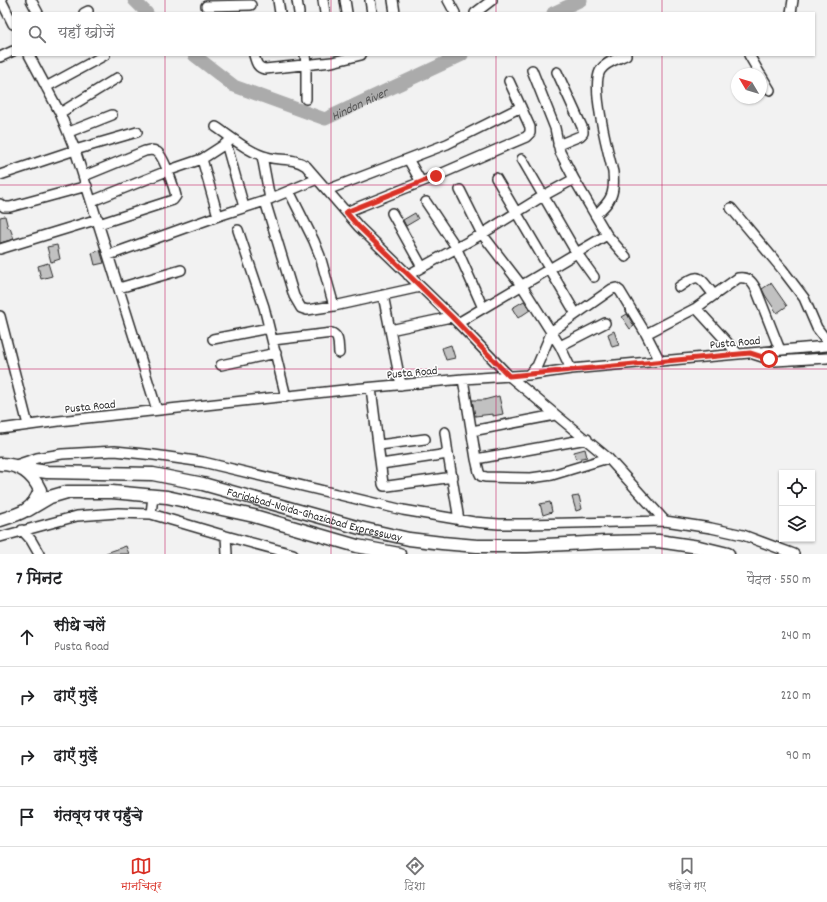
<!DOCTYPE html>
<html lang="hi">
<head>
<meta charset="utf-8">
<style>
  :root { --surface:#fff; --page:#f6f6f6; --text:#202124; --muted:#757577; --line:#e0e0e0; --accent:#d93025 }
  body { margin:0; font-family:Dekko,"Playpen Sans Deva",sans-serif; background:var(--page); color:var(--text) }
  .controls { position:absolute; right:12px; bottom:12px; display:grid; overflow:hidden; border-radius:0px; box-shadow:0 1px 3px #0004 }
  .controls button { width:36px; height:36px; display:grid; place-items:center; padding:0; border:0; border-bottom:1px solid var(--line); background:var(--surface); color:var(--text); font:20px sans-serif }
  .compass { position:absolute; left:731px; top:68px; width:36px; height:36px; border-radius:50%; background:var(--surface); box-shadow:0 1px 3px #0004; rotate:308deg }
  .stop { position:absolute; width:12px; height:12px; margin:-9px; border:3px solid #d93025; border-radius:50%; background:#fff }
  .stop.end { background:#d93025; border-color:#fff; box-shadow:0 1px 4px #0008 }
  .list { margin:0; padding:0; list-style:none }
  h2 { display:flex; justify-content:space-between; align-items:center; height:52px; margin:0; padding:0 16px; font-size:17px }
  h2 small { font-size:13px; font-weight:400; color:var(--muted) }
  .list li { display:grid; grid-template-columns:26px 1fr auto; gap:12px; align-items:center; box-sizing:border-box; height:60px; padding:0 16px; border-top:1px solid var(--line) }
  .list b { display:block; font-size:15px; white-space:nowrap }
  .list p { margin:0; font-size:13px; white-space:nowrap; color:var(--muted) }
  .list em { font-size:13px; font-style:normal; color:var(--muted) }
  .icon { flex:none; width:22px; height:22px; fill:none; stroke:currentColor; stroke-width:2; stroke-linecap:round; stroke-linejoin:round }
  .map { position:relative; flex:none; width:827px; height:554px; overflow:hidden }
  .search { position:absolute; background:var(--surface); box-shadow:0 1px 3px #0004; left:12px; right:12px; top:12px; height:44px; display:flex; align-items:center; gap:10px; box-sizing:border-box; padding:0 14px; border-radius:0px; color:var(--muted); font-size:15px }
  .sheet { height:292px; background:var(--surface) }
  nav { display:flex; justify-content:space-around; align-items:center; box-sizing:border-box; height:56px; border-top:1px solid var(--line); background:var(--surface); font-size:11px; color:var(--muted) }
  nav a { display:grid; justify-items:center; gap:2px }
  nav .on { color:var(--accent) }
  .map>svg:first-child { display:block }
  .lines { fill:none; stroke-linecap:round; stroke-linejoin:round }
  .river { stroke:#ababab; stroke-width:13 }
  .building { fill:#c1c1c1; stroke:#2b2b2b }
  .minor-casing { stroke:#2b2b2b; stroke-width:12 }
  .major-casing { stroke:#2b2b2b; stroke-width:15 }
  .minor { stroke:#fff; stroke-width:9 }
  .major { stroke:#fff; stroke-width:12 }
  .route { stroke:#d93025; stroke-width:5 }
  .grid { fill:none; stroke:#c2185b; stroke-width:1; stroke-opacity:0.55 }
  .labels { text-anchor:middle; stroke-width:3; stroke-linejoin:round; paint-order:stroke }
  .street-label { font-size:12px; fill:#2b2b2b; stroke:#fff }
  .water-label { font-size:13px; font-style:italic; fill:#585858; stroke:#fff }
</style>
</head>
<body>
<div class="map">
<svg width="827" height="554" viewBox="0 0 827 554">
  <rect width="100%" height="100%" fill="#f2f2f2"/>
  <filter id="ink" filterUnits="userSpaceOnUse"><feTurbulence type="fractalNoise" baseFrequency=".025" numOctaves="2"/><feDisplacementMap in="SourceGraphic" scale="8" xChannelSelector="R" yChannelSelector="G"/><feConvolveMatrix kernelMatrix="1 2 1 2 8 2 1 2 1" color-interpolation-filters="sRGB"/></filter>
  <g filter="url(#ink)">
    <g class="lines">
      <!-- river -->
      <g class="river">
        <path d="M134,0L147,13"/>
        <path d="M553,13L581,0"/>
        <path id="s1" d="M194,55L234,86L325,119L462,55"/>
      </g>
    </g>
    <!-- building -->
    <path class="building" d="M415,213L418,219L406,226L403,220Z
      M5,216L8,228H10L14,239L0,243V217Z
      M57,245L60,259L51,262L47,247Z
      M100,250L104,263L95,265L92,253Z
      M48,263L52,276L41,279L38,266Z
      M771,283L787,306L777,313L765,295L762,289Z
      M524,301L530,310L518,318L512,308Z
      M627,314L634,326L630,329L622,317Z
      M614,331L619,345L612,347L608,334Z
      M451,345L455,358L446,360L442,348Z
      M499,396L503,414L493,416V414L475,416L472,400H484Z
      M585,449L587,457L576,459L574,452Z
      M579,496L582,509L576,511L572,497Z
      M550,502L552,512L543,515L540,504Z
      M126,546L129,554H106V553Z"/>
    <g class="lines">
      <defs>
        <path id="minor" d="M1,0L13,24
          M31,0L38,13
          M278,0L280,13
          M297,0L299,13
          M323,0L325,13
          M345,0L347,13
          M370,0L372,13
          M393,0L395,13
          M448,0L455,13
          M206,6L251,5
          M84,13L88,11
          M475,13L492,0
          M791,13L793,0
          M29,55L60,113L75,150L157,410
          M254,55C256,62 257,68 265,69L332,62L361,55
          M305,55L306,64V99
          M749,55L760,74
          M0,57L13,51
          M532,70L555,128L560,152L574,179L607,235L626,257
          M557,72L583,129V133L580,136L558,145
          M761,75L770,90
          M46,87L105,55
          M60,113L117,78
          M216,127C231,137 250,153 267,157C282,161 292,157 306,166L359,227L458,323L509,376L608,458L665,521
          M69,132L112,115
          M226,143L244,207
          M262,156L270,199
          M202,159L218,216
          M408,159L421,182
          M522,159L576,252L594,277
          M0,175L75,150L137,132
          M84,176L145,151C149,150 153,149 157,152C164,156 174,188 176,196L173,200L99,224
          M496,178L576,314
          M327,190L447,144L521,107
          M460,190L482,234L522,286L560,346L571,369
          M289,191L314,241L320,256L334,306
          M92,201L167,171L202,159L233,139
          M265,201L294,296L301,308L307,310L334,306L420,287
          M426,202L456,247L483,308
          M0,204L4,207H10L87,186
          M731,208L782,269L804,298L817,328L827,341
          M346,212L436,176L526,137L530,133V127L509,81
          M392,213L422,267
          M595,215C612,201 615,193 613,172C608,152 591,88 600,71C605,62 618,59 626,55
          M238,230L264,307L286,397
          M0,249L98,219
          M109,255L218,216L265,201L317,179
          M408,275L482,234L543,196L574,179
          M679,287C701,272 698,276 714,295
          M119,288L181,270
          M383,295L401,385
          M696,308L738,354
          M0,316L28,425
          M458,323L607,235
          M390,330L451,317
          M646,334L696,308L738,278C748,277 751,280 756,289L780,350
          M213,339L269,328
          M273,340L332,333C340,337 338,346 339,353
          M560,346L605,323
          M753,354L775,361L827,358
          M221,365L276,353
          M528,375L537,366L552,331L612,289L616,288L620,291L646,334L660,361
          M463,379L476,459L479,472L481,476L486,477L531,478L552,475L608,458
          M371,388L383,484L384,486H388L453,477
          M0,429L59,421L353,389L463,379L528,375L571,369L827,346
          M472,431L555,415
          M379,445L425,439
          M448,454L459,520
          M476,459L587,439
          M381,464L448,454L445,432
          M16,465L37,458L62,454L115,451L154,455L203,462L403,510L474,522L499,524H527L665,521L711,528L743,535L794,554
          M151,514L153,496
          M22,530L31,540L39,554
          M226,536L227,554
          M0,537L77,516L118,513L151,514L226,536L293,554"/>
        <g id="major">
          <path d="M0,464C19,464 32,473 40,490C33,511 20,514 0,520"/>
          <path id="s2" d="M21,468L47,472L153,474L203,484L360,528L409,539L442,543L477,546H527L606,542L658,541L699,547L728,554"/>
          <path d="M28,510L50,497L67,492H112L167,497L254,516L357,546L399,554"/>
        </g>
      </defs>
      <!-- minor casing -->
      <use href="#minor" class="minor-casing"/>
      <!-- major casing -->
      <use href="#major" class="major-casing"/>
      <!-- minor -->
      <use href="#minor" class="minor"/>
      <!-- major -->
      <use href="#major" class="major"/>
    </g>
  </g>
  <g class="lines" filter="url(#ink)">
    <!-- route -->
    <path class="route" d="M436,176L346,212L358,226L452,317L509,376L750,353L769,359"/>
  </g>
  <!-- grid -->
  <path class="grid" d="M165,0V13M331,0V13M496,0V13M662,0V13M165,55V554M331,55V554M496,55V554M662,55V554M0,185H827M0,369H827"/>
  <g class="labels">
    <!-- street labels -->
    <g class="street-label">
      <text transform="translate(735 342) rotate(-5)" y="4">Pusta Road</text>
      <text transform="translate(412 372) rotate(-5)" y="4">Pusta Road</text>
      <text transform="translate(90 406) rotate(-6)" y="4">Pusta Road</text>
      <text dy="4" stroke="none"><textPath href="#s2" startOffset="299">Faridabad-Noida-Ghaziabad Expressway</textPath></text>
    </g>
    <!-- water labels -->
    <g class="water-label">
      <text dy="5" stroke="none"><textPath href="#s1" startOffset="185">Hindon River</textPath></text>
    </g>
  </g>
</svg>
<div class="controls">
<button><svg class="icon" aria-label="locate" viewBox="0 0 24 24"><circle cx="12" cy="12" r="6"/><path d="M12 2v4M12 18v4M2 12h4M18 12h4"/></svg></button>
<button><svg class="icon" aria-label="layers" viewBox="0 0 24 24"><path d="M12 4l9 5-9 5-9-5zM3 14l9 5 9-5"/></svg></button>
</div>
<svg class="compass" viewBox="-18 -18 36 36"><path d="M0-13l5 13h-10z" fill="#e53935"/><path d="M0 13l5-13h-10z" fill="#757577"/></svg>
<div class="stop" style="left:769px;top:359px"></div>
<div class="stop end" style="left:436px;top:176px"></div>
<div class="search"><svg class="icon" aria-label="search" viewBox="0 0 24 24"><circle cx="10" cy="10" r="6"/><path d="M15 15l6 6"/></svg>यहाँ खोजें</div>
</div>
<section class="sheet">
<h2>7 मिनट<small>पैदल · 550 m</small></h2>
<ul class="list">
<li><svg class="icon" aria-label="ahead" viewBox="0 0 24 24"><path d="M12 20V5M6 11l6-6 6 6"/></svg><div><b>सीधे चलें</b><p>Pusta Road</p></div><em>240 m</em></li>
<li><svg class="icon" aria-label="right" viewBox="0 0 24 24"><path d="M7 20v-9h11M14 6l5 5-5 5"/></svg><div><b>दाएँ मुड़ें</b></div><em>220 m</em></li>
<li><svg class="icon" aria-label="right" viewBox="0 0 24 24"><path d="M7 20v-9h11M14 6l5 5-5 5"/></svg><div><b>दाएँ मुड़ें</b></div><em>90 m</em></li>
<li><svg class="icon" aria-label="arrive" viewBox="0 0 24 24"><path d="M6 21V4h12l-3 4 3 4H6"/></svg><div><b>गंतव्य पर पहुँचे</b></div></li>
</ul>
</section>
<nav>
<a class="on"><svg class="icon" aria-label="map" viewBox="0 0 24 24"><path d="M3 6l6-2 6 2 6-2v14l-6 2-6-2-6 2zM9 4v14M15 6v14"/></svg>मानचित्र</a>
<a><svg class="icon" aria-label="directions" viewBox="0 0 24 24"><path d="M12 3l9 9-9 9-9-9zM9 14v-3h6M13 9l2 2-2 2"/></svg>दिशा</a>
<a><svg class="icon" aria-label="saved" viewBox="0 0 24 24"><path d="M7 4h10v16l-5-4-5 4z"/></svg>सहेजे गए</a>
</nav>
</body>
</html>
